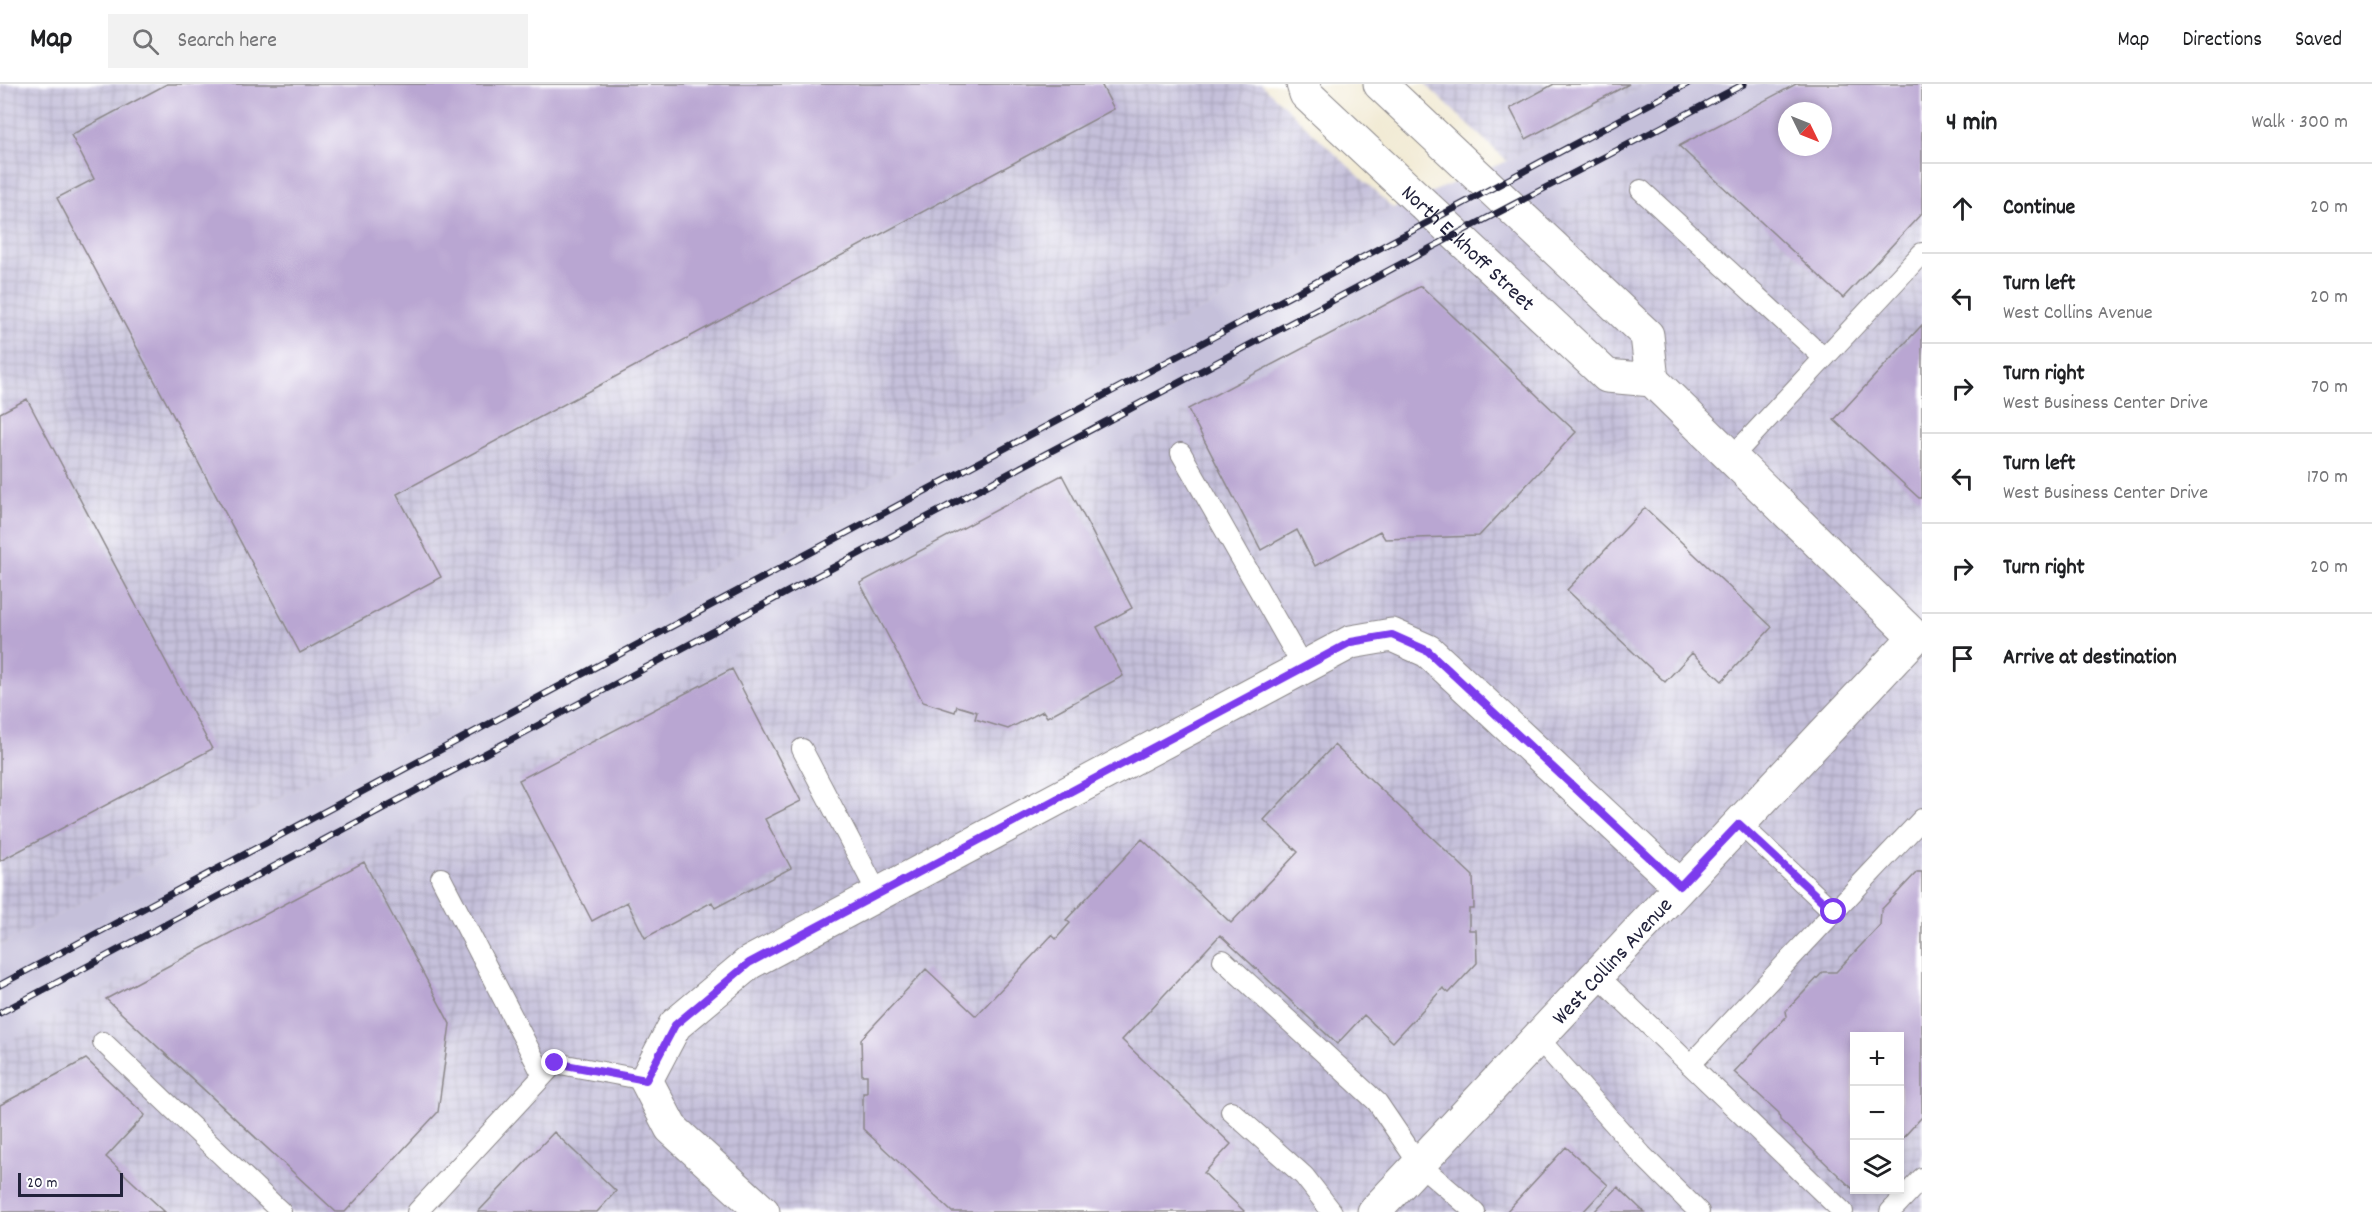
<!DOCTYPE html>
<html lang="en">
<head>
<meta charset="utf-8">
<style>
  :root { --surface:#fff; --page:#f2f2f2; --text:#202124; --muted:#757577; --line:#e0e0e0 }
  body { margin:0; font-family:Dekko,sans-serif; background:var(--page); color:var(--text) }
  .controls { position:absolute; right:18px; bottom:18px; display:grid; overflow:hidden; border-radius:0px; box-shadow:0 3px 9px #0003 }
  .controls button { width:54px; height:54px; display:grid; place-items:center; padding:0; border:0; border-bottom:2px solid var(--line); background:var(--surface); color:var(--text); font:30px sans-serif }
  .compass { position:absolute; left:1778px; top:18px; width:54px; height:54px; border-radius:50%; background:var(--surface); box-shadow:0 3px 9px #0003; rotate:133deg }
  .scale { position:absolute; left:18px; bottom:15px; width:105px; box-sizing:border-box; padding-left:6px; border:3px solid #22223b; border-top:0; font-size:16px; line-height:21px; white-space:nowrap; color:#22223b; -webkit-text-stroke:4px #fff; paint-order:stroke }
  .stop { position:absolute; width:18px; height:18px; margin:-14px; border:4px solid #7c3aed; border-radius:50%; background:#fff }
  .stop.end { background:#7c3aed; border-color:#fff; box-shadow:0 2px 6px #0008 }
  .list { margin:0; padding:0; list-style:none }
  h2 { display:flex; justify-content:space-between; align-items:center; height:78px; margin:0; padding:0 24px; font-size:26px }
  h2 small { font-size:20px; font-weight:400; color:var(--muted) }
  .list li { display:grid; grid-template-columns:39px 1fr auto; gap:18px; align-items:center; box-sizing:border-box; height:90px; padding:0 24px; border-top:2px solid var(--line) }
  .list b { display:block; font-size:22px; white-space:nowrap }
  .list p { margin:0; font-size:20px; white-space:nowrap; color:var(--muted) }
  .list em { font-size:20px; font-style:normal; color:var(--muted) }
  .icon { flex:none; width:33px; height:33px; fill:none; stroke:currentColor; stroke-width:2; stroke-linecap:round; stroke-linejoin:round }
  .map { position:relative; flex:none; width:1922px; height:1128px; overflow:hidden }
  header { display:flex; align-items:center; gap:36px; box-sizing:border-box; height:84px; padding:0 30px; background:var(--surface); border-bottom:2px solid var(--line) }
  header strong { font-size:28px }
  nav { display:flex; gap:33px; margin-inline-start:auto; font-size:21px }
  .search { width:420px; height:54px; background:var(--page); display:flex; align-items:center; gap:15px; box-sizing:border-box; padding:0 21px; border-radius:0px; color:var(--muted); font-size:22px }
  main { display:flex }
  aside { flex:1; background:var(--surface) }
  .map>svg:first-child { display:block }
  .industrial { fill:url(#industrial-grid); fill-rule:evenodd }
  .railway { fill:#c5c0da }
  .building { fill:#b9a6d2; fill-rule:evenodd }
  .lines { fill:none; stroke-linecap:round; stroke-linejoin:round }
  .service-casing { stroke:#8a8688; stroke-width:22 }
  .minor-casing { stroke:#8a8688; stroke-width:35 }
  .tertiary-casing { stroke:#8a8688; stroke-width:35 }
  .service { stroke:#fff; stroke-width:20 }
  .minor { stroke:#fff; stroke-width:33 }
  .tertiary { stroke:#fff; stroke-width:33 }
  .rail-casing { stroke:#22223b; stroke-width:7 }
  .rail { stroke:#fff; stroke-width:4.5; stroke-dasharray:14; stroke-linecap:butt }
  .route { stroke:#7c3aed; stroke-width:8 }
  .labels { text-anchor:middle; stroke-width:4.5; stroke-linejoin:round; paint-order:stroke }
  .street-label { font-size:22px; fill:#22223b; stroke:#fff }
</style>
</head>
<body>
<header>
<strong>Map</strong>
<div class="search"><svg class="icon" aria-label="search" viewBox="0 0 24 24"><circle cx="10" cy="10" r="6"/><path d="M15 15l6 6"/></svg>Search here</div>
<nav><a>Map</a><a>Directions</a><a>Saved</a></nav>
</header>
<main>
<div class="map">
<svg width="1922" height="1128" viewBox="0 0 1922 1128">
  <defs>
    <pattern id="industrial-grid" width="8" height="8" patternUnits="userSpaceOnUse" patternTransform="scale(1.5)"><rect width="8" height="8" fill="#c5c0da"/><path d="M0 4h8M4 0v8" fill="none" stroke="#a9a5bc"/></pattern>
  </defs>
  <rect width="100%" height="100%" fill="#fff"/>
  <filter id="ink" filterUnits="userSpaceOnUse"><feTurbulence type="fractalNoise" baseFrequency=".0167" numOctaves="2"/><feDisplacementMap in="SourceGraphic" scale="12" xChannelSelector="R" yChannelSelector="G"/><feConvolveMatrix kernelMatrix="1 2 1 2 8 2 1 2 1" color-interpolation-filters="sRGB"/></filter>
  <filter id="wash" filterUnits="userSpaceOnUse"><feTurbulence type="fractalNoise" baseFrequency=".008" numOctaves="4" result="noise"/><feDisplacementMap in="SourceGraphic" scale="24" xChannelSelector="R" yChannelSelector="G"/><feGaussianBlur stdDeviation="1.35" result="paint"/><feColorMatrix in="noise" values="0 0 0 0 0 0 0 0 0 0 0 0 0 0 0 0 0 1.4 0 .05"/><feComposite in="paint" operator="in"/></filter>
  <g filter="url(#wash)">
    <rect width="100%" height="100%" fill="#f2ebd5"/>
    <!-- industrial -->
    <path class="industrial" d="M0,0H1261L1393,124L0,862Z
      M1425,0H1647L1507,77Z
      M1795,0H1922V1128H0V961ZM1787,27H1823V63H1787ZM1854,952H1900V1106H1854Z"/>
    <!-- railway -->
    <path class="railway" d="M1647,0H1797L0,962V862L1393,124L1507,77Z"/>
    <g id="blocks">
      <!-- building -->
      <path class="building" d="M167,0H1101L1114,25L397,410L441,493L300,569L57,114L94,95L71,51Z
        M1554,0H1629L1526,55L1510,24Z
        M1796,0H1922V129L1843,214L1679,62ZM1787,27H1823V63H1787Z
        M1421,202L1576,348L1479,452L1385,455L1380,447L1315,482L1297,446L1261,466L1188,325Z
        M1922,241V414H1919L1834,336Z
        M27,315L212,665L0,777V329Z
        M1062,391L1132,524L1097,543L1123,592L1047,633L1043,627L1008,645L975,635L977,628L957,622L955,628L923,618L860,499Z
        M1645,424L1772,543L1722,597L1692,569L1665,598L1567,506Z
        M732,585L801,717L765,735L791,784L715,824L712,818L645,854L627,818L592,837L519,696Z
        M1334,661L1473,792L1474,825H1469V846H1476L1477,879L1449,909L1443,904L1393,958L1364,931L1337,960L1220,851L1122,956L1231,1060L1204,1089L1244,1127L1243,1128H952L863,1045V1009H867V991H862L861,955L926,885L976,932L1052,851L1056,855L1070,839L1066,836L1142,755L1231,839L1298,768L1264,736Z
        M364,778L450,940L438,1028L345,1128H336L106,915Z
        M1917,788H1922V1033L1900,1057V952H1854V1106L1780,1036L1779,1029L1734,988L1787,932L1786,927L1823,888H1836L1880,841L1881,826Z
        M86,975L145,1031L106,1073L165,1128H0V1021Z
        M554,1048L616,1107L597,1128H478Z
        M1566,1063L1608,1101L1583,1128H1506Z
        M1618,1103L1644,1128H1594Z"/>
    </g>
  </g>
  <g filter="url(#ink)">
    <use href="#blocks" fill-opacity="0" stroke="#8a8688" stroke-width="1.5"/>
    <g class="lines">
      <defs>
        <path id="service" d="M1641,106L1824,274
          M1181,369L1303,583
          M1731,374L1922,169
          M802,665L878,810
          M441,794L543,992
          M1834,828L1922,735
          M1223,876L1377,1018L1419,1080L1475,1128
          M1597,891L1843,1128
          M1538,954L1642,1071L1699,1128
          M103,958L281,1128
          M1690,981L1834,828L1739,739
          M1231,1027L1304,1092L1332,1128
          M417,1128L555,979L646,996
          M1890,1128L1922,1094"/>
        <path id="minor" d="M763,1128L671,1044L646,996L675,941L749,879L1351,558L1392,551L1428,567L1680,802"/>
        <g id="tertiary">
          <path id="s1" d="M1303,0L1306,10L1607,292L1652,296L1915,553L1374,1128"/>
          <path d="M1380,0L1647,251L1652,296"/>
        </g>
      </defs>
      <!-- service casing -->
      <use href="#service" class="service-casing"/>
      <!-- minor casing -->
      <use href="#minor" class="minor-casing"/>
      <!-- tertiary casing -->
      <use href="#tertiary" class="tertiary-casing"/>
      <!-- service -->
      <use href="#service" class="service"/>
      <!-- minor -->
      <use href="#minor" class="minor"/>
      <!-- tertiary -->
      <use href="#tertiary" class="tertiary"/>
      <defs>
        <path id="rail" d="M0,901L1687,0
          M0,929L1457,150L1744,0"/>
      </defs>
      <!-- rail casing -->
      <use href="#rail" class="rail-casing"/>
      <!-- rail -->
      <use href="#rail" class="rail"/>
    </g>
  </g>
  <g class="lines" filter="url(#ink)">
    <!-- route -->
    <path class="route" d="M555,979L646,996L675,941L749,879L1351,558L1392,551L1428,567L1680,802L1739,740L1834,828"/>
  </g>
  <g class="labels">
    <!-- street labels -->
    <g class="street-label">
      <text dy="8" stroke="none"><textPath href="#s1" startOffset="234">North Eckhoff Street</textPath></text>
      <text transform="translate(1611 876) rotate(-47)" y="8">West Collins Avenue</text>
    </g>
  </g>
</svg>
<div class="controls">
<button>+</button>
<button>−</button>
<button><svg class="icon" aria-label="layers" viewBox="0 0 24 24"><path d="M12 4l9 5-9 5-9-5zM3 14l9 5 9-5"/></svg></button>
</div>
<svg class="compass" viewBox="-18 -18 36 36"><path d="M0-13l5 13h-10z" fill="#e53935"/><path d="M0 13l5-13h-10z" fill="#757577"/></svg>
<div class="scale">20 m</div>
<div class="stop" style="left:1834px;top:828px"></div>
<div class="stop end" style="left:555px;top:979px"></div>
</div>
<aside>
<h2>4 min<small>Walk · 300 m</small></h2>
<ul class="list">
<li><svg class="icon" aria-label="ahead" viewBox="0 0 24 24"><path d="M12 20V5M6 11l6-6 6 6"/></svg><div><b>Continue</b></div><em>20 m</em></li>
<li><svg class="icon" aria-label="left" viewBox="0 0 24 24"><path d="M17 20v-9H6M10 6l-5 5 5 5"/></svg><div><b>Turn left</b><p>West Collins Avenue</p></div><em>20 m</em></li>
<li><svg class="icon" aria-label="right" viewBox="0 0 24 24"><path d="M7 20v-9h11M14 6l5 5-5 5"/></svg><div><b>Turn right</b><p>West Business Center Drive</p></div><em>70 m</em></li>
<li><svg class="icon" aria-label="left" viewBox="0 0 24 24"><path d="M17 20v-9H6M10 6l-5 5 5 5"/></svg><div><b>Turn left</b><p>West Business Center Drive</p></div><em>170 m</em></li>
<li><svg class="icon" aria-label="right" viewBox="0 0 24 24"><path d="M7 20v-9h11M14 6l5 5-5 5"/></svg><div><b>Turn right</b></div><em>20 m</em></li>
<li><svg class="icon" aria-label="arrive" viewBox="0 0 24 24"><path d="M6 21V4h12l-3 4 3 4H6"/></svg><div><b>Arrive at destination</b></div></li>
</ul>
</aside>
</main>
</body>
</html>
